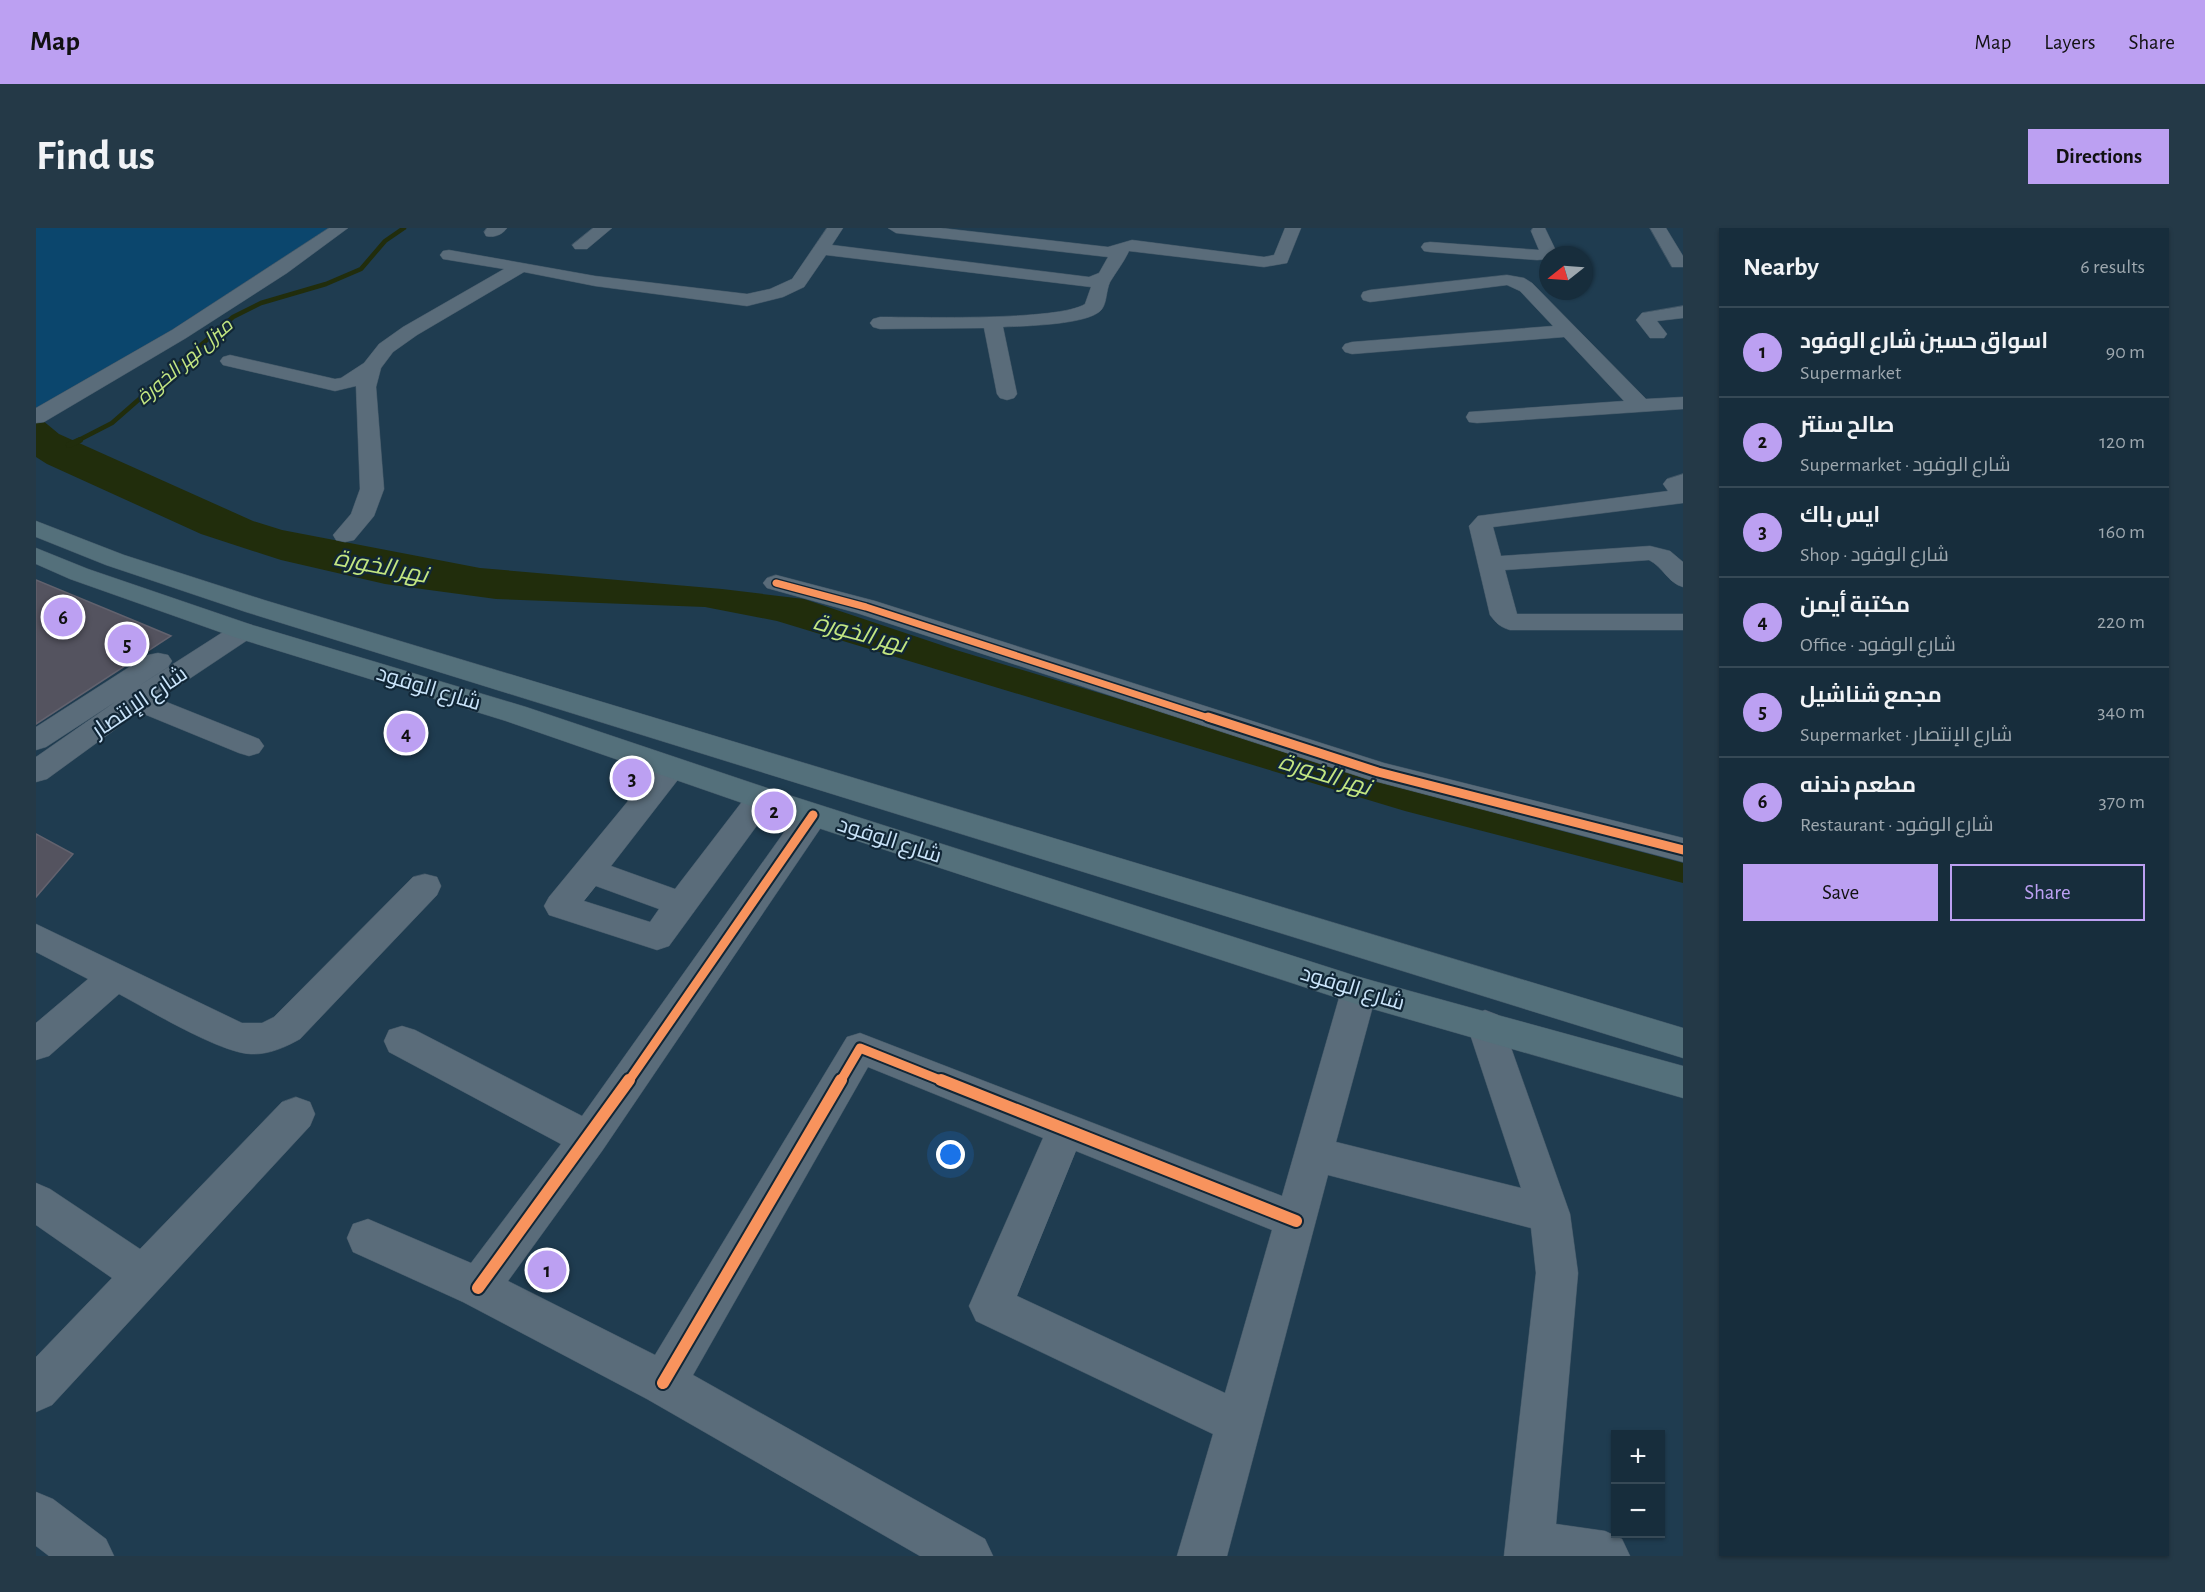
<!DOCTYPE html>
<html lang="en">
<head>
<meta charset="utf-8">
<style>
  :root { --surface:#172d3c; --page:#243947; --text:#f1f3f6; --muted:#9ea8af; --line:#364956; --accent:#bca0f2 }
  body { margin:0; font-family:"Alegreya Sans",Cairo,sans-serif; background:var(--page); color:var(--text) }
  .controls { position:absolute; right:18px; bottom:18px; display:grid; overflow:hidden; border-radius:0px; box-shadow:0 2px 4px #0004 }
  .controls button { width:54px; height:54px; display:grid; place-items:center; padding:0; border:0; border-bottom:2px solid var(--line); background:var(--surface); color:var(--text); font:30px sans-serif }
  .compass { position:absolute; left:1503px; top:18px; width:54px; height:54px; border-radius:50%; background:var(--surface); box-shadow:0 2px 4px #0004; rotate:253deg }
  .you { position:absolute; left:915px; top:927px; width:21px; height:21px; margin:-15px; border:4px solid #fff; border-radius:50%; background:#1a73e8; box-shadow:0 0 0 9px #1a73e833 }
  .badge { display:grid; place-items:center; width:39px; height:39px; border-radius:50%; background:var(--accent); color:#111; font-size:20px; font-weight:700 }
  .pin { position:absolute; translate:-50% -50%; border:3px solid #fff; box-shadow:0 2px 6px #0006 }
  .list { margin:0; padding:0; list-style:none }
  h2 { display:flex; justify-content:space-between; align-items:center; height:78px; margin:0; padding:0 24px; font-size:26px }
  h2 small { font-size:20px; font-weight:400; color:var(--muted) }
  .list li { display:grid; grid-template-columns:39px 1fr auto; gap:18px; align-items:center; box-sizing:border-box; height:90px; padding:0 24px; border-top:2px solid var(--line) }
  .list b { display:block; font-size:22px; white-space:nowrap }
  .list p { margin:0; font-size:20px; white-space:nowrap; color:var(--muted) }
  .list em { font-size:20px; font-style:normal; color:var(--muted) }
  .actions { display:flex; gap:12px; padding:18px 24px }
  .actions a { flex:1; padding:14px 0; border:2px solid var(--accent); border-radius:0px; text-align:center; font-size:21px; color:var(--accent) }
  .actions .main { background:var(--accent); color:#111 }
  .map { position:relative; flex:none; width:1647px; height:1328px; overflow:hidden; border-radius:0px }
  header { display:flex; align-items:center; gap:36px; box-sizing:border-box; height:84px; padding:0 30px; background:var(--accent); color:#111 }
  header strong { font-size:28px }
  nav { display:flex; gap:33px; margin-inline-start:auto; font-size:21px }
  .intro { display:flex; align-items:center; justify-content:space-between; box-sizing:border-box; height:144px; padding:0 36px }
  h1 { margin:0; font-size:42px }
  .button { padding:15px 27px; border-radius:0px; background:var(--accent); color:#111; font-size:21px; font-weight:700 }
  main { display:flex; gap:36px; padding:0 36px }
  aside { flex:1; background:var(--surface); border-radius:0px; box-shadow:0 2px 4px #0004 }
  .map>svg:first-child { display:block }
  .built { fill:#0b466d }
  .water { fill:#212d0c }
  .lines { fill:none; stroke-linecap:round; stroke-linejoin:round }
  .stream-far1 { stroke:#212d0c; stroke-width:4.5 }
  .stream { stroke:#212d0c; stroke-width:6 }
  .building { fill:#54535f; stroke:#62626e; stroke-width:1.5 }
  .minor-casing { stroke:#415666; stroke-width:1 }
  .major-casing { stroke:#415666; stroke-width:1 }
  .minor { fill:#5a6c7a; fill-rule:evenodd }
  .major { fill:#54707b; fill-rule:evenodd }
  .cycleway-far2-casing { stroke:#112636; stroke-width:10 }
  .cycleway-far1-casing { stroke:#112636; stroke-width:13 }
  .cycleway-casing { stroke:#112636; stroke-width:16 }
  .cycleway-far2 { stroke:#f8935d; stroke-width:7 }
  .cycleway-far1 { stroke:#f8935d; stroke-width:9 }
  .cycleway { stroke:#f8935d; stroke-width:12 }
  .labels { text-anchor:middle; stroke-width:4.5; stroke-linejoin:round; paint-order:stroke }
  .far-water-label { font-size:20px; font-style:italic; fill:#c3e681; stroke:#112636 }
  .street-label { font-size:22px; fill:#cae4fa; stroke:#112636 }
  .water-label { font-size:24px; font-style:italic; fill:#c3e681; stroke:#112636 }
</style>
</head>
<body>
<header>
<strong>Map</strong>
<nav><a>Map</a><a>Layers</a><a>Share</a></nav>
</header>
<div class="intro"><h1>Find us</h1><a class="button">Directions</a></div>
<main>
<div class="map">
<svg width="1647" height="1328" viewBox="0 0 1647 1328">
  <rect width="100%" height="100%" fill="#1f3c50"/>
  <!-- built -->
  <path class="built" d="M0,0H311L229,59L154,107L0,187Z"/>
  <!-- water -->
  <path class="water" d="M0,187L23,206L217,293L246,302L444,340L686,361L768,371L920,422L1492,594L1647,635V655L1369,583L741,393L669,379L460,371L349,356L245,332L165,306L11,236L0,229Z"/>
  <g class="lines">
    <!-- stream-far1 -->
    <path class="stream-far1" d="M41,213L76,195L197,89L225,75L290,56L325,41L349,13L368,0"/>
    <!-- stream -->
    <path class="stream" d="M33,217L44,212"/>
  </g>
  <!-- building -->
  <path class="building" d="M0,352L104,395L135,408L0,496Z
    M0,606L37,626L0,669Z"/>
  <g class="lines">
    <defs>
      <path id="minor" d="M293,0H312L251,45L150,110L8,194L0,195V180L136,102Z
        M451,0H471C466,7 458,10 450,8L448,4Z
        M557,0H576L551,21H539L536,17Z
        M791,0H807L796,17L1053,49L1063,45L1072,29L860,5L852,0H905L1072,19L1096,12L1228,29L1238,27L1249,0H1265L1251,35L1228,39L1093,23C1088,34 1080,44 1074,54C1070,63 1071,74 1066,81C1055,97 987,98 967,99L981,166L978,170L971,172L964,170L961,166L948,100L844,101L837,99L834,95L837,91L844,89C882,89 1023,93 1049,76L1055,59L790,27L768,59L747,69L711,78L559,58L488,44L381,107L357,124L345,140L340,159L348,261L338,288L318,312L309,314L300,312L297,307L315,286L324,261L320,158L299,163L187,137L184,133L187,129L194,127L299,151L305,150L328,135L343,116L367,99L468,41L407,31L404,27L407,23L413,22L559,48L711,66L734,61L756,51Z
        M1497,0H1509L1522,27H1512V31L1501,32L1394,24L1388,23L1385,19L1388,15L1394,14L1503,22L1495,3Z
        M1614,0H1630L1647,28V39H1636Z
        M1471,47L1488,50L1496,55L1610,171L1647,169V181L1441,195L1433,194L1430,189L1433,184L1588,173L1528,109L1316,126L1309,124L1306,120L1309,116L1316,114L1517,98L1484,63L1471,57L1334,74L1327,72L1325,68L1327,64L1334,62Z
        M1647,78V90L1621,93L1631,106L1628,110H1614L1600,92L1606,85Z
        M1647,246V275L1457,299L1465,328L1614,318L1634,323L1647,334V359C1632,355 1627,339 1613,332L1469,342L1481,386H1647V402H1474C1464,399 1460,395 1454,387L1433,298L1442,288L1632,263L1627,256L1631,251Z
        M740,347L839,373L1348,535L1647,610V634L1331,551L821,385L731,360L727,355L731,350Z
        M207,395L216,397L220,403L216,409L123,471L223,511L228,518L223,525L213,528L203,525L103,484L11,551L0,554V529L79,474L10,519L0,522V499L112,427L122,425L132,427L136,433L132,439L98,461L198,397Z
        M636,530L647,533L651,540L575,638L639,661L715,562L726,559L737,562L741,570L633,718L621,722L513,687L508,678L513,669L625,533ZM560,658L623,681L614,694L548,673Z
        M777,576L788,579L793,587L788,595L566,923L472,1053L619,1127L811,809L824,805L1246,968L1305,763L1310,753L1323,749L1336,753L1341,763L1300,914L1485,960L1431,797L1436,787L1449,782L1462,787L1467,797L1534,986L1542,1045L1520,1296L1569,1303L1586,1311L1594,1328H1468L1500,1045L1495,1000L1292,947L1191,1328H1141L1177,1206L940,1093L933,1078L1007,910L832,839L657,1147L949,1311L957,1328H884L611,1171L427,1074L317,1024L311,1010L317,996L332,991L435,1035L525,916L353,824L348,813L353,802L366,798L379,802L546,888L766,579ZM1040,923L1236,1002L1189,1165L981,1068Z
        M389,646L401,649L405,658L401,667L264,811C250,819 232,827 215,826C184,825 113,782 83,766L13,828L0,832V795L52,751L0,724V696L206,795H226L238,789L377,649Z
        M260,869L274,874L279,886L274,898L16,1177L0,1184V1129L76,1050L0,997V955L14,961L104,1021L246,874Z
        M0,1264L17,1271L70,1311L78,1328H13L0,1318Z"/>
      <path id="major" d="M0,293L88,327L228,372L1647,800V830L210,384L70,337L0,309Z
        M0,320L52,341L216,397L490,479L737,562L1323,749L1647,838V870L1323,777L715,578L470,493L198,409L34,351L0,336Z"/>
    </defs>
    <!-- minor casing -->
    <use href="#minor" class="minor-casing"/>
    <!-- major casing -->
    <use href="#major" class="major-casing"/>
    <!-- minor -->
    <use href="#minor" class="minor"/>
    <!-- major -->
    <use href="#major" class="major"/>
    <defs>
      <path id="cycleway-far2" d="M740,355L830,379L1176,491"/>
      <path id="cycleway-far1" d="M1172,489L1342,544L1647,622
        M592,854L777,587
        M804,854L824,820L909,854"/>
      <path id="cycleway" d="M905,852L1260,993
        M442,1060L593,852
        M627,1155L805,852"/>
    </defs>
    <!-- cycleway-far2 casing -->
    <use href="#cycleway-far2" class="cycleway-far2-casing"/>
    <!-- cycleway-far1 casing -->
    <use href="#cycleway-far1" class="cycleway-far1-casing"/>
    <!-- cycleway casing -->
    <use href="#cycleway" class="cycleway-casing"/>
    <!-- cycleway-far2 -->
    <use href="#cycleway-far2" class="cycleway-far2"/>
    <!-- cycleway-far1 -->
    <use href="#cycleway-far1" class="cycleway-far1"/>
    <!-- cycleway -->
    <use href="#cycleway" class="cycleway"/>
  </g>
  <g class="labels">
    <!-- far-water labels -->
    <g class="far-water-label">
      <text transform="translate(148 133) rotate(-41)" y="7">مبزل نهر الخورة</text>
    </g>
    <!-- street labels -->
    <g class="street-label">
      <text transform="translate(393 459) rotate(17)" y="8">شارع الوفود</text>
      <text transform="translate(103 473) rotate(-34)" y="8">شارع الإنتصار</text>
      <text transform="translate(854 611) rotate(18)" y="8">شارع الوفود</text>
      <text transform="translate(1317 759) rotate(17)" y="8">شارع الوفود</text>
    </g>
    <!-- water labels -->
    <g class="water-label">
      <text transform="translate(345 338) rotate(11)" y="8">نهر الخورة</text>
      <text transform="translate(824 405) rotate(15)" y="8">نهر الخورة</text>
      <text transform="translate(1289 546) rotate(17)" y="8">نهر الخورة</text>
    </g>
  </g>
</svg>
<div class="controls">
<button>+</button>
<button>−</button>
</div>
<svg class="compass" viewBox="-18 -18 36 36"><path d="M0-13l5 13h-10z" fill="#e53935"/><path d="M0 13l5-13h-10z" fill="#9ea8af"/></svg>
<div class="you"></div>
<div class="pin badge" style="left:511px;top:1042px">1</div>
<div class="pin badge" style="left:738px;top:583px">2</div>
<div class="pin badge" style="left:596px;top:550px">3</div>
<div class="pin badge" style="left:370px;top:505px">4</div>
<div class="pin badge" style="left:91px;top:416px">5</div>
<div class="pin badge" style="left:27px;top:389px">6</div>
</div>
<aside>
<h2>Nearby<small>6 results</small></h2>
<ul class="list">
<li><span class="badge">1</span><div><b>اسواق حسين شارع الوفود</b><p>Supermarket</p></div><em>90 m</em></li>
<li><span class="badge">2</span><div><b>صالح سنتر</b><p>Supermarket · شارع الوفود</p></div><em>120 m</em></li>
<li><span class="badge">3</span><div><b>ايس باك</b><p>Shop · شارع الوفود</p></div><em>160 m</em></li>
<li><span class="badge">4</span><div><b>مكتبة أيمن</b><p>Office · شارع الوفود</p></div><em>220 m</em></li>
<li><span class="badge">5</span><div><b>مجمع شناشيل</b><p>Supermarket · شارع الإنتصار</p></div><em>340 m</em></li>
<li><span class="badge">6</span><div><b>مطعم دندنه</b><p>Restaurant · شارع الوفود</p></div><em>370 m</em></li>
</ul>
<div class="actions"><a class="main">Save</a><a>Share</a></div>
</aside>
</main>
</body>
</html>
